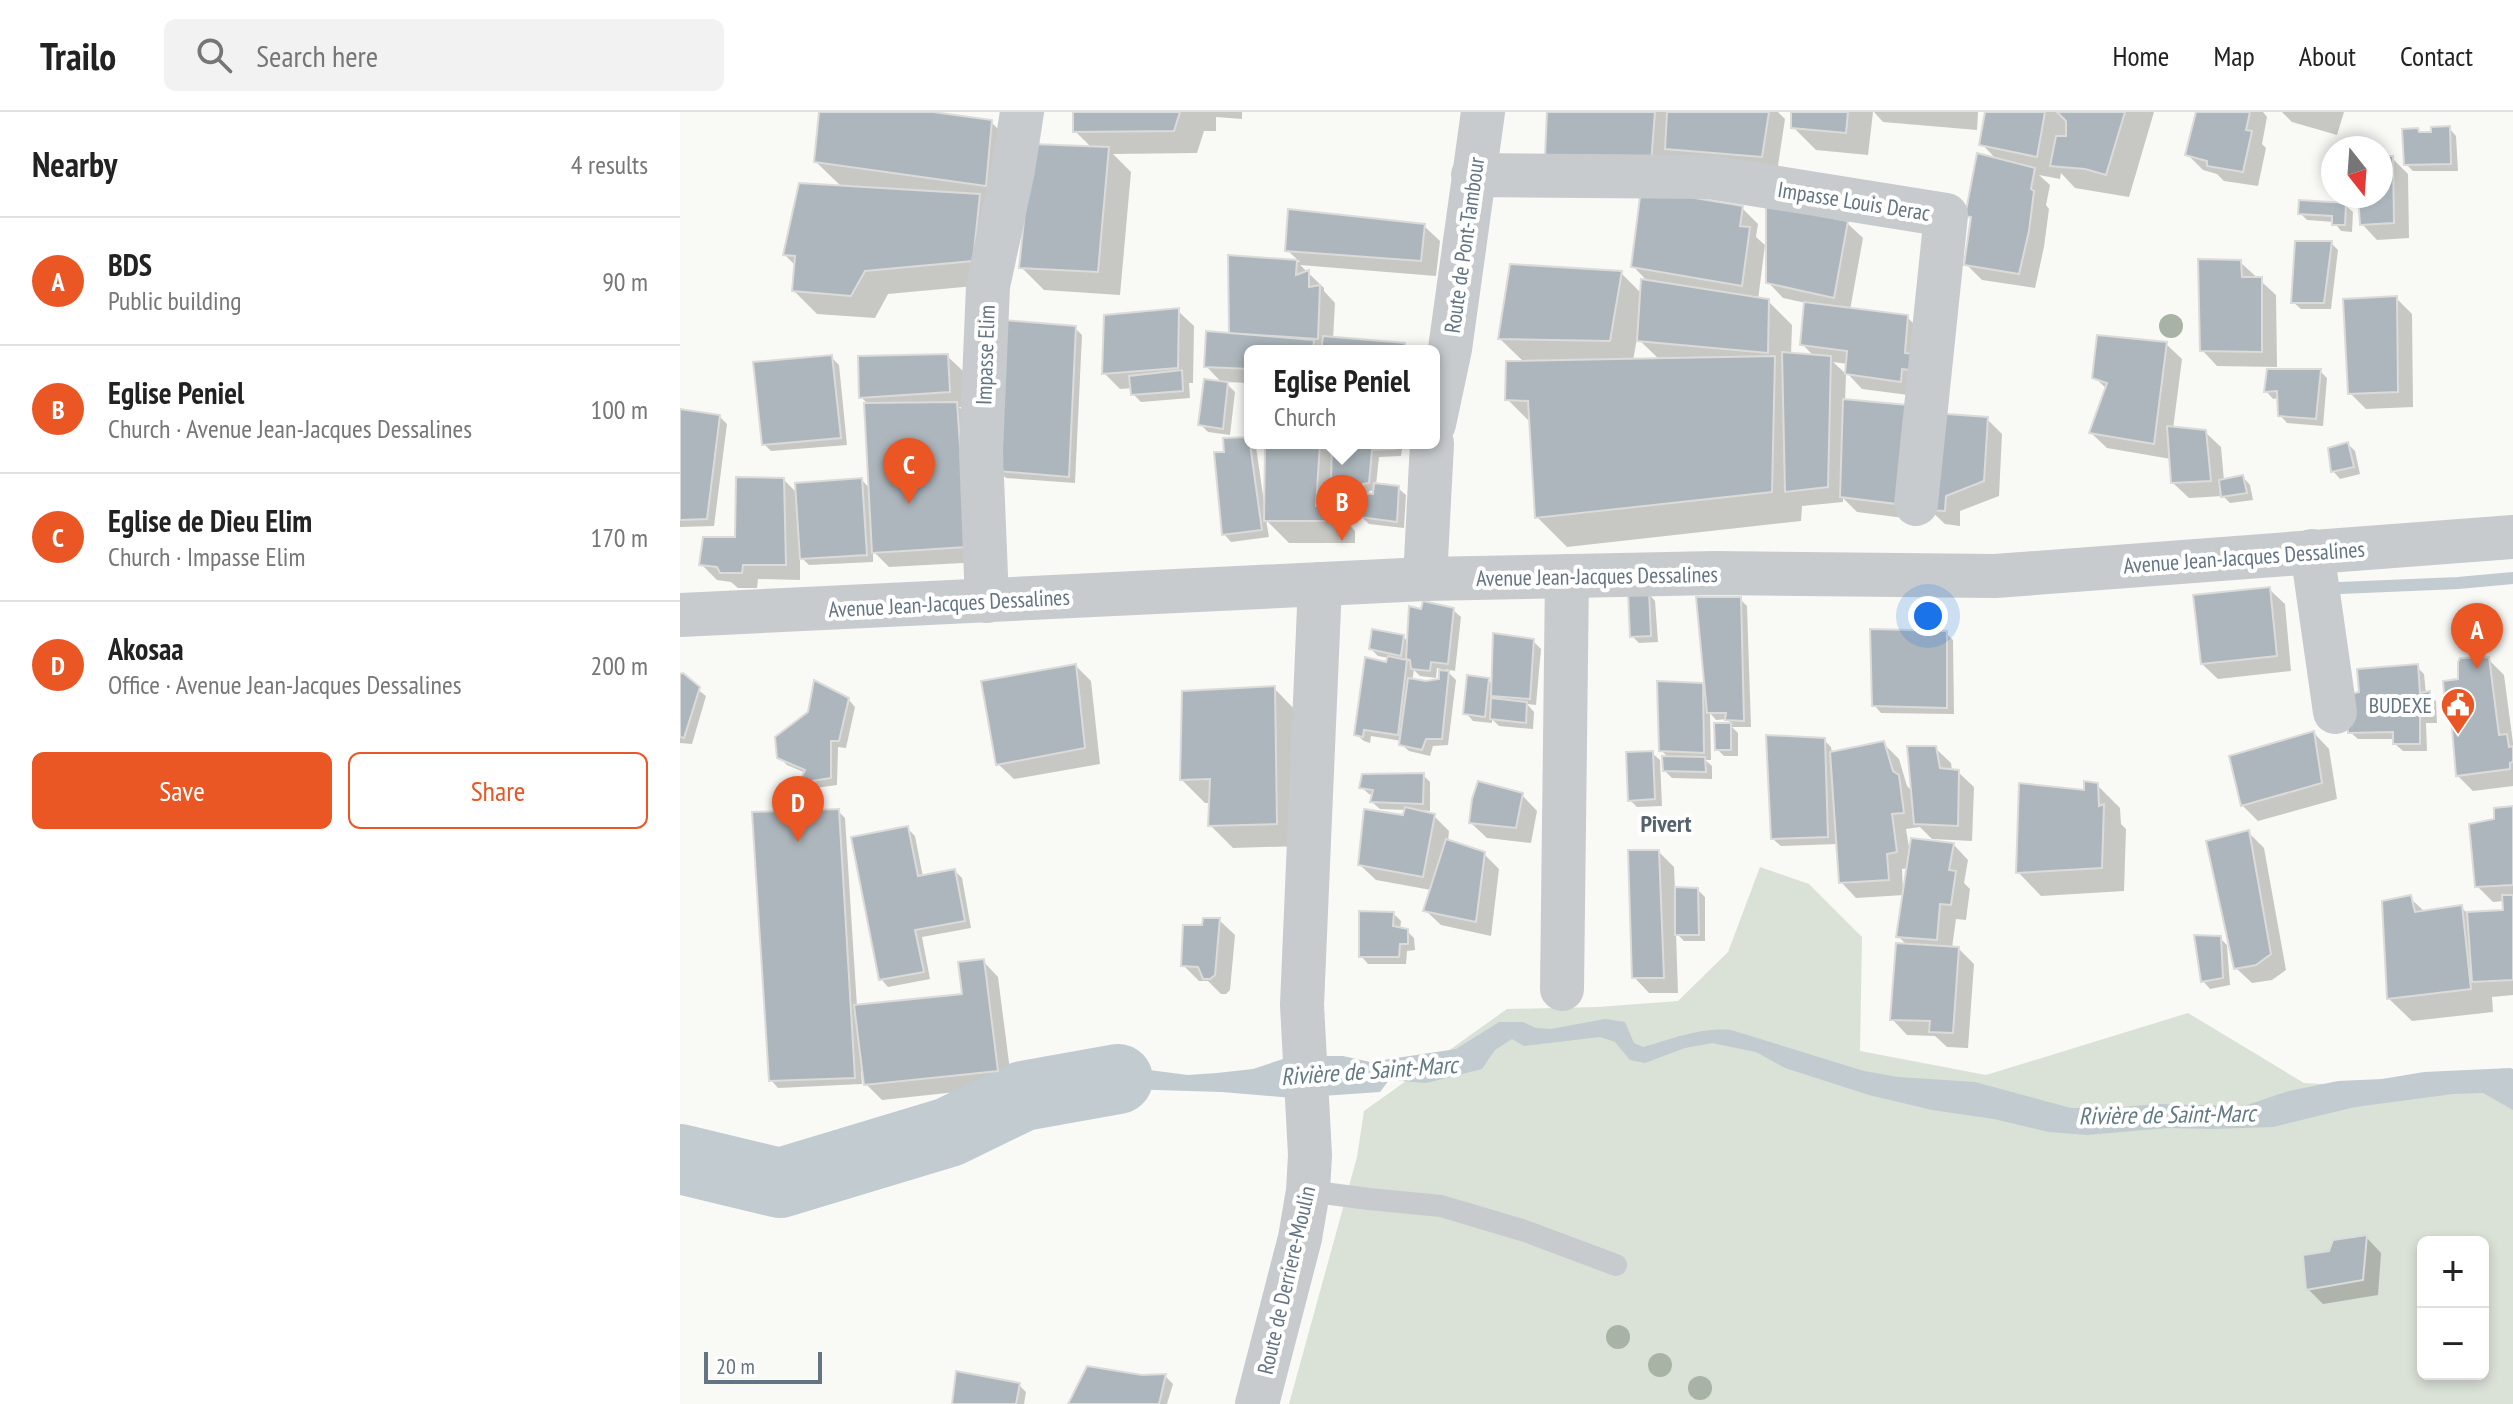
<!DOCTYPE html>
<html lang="en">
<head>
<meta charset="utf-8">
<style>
  :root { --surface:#fff; --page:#f2f2f2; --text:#222; --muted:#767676; --line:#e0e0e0; --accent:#ea5725 }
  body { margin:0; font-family:"PT Sans Narrow",sans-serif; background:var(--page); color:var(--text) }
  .controls { position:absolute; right:24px; bottom:24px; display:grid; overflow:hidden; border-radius:12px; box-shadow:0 4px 12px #0003 }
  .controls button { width:72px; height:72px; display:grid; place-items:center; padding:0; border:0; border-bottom:2px solid var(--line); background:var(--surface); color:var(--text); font:40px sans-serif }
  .compass { position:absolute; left:1641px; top:24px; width:72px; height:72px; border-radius:50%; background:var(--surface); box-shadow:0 4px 12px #0003; rotate:163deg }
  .scale { position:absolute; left:24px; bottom:20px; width:118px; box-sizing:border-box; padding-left:8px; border:4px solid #637483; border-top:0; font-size:22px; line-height:28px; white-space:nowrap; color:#637483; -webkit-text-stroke:6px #fff; paint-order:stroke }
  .you { position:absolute; left:1248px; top:504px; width:28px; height:28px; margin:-20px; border:6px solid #fff; border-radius:50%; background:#1a73e8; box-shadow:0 0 0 12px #1a73e833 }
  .badge { display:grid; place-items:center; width:52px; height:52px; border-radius:50%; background:var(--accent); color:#fff; font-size:26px; font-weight:700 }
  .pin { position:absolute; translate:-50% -66px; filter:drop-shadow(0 2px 4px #0008) }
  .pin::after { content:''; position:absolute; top:42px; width:28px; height:24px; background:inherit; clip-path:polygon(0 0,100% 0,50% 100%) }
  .popup { position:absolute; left:564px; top:233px; width:196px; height:104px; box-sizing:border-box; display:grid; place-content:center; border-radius:12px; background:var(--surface); filter:drop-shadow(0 2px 6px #0005); font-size:26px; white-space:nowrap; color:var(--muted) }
  .popup b { font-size:30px; color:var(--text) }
  .popup::after { content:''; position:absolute; left:50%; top:100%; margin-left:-16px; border:16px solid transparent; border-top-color:var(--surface) }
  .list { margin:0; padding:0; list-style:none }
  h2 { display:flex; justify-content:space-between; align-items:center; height:104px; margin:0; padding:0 32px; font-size:34px }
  h2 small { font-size:26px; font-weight:400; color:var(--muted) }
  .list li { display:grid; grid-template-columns:52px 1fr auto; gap:24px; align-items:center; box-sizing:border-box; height:128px; padding:0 32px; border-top:2px solid var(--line) }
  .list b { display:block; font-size:30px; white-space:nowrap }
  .list p { margin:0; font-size:26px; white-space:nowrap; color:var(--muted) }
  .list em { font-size:26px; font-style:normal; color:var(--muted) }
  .actions { display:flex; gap:16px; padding:24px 32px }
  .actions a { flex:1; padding:18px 0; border:2px solid var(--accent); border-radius:12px; text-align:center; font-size:28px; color:var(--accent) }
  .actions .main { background:var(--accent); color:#fff }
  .icon { flex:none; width:44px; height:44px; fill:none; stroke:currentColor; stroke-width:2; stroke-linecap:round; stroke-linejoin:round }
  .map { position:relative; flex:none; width:1833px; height:1292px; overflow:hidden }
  header { display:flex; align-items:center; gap:48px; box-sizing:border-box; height:112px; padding:0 40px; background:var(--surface); border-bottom:2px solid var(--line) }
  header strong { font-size:38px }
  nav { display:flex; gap:44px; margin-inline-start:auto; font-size:28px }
  .search { width:560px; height:72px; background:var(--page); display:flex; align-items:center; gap:20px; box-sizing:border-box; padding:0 28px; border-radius:12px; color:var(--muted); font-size:30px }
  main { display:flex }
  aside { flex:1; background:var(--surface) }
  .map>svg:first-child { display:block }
  .green { fill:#dae1d7; fill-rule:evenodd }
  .water { fill:#c1cbd0 }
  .shadow { fill:#0003; fill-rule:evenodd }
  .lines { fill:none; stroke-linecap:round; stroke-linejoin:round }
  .stream { stroke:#c1cbd0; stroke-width:12 }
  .river { stroke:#c1cbd0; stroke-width:70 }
  .building { fill:#adb6bc; stroke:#dbdbd9; stroke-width:2 }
  .service { stroke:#c7cbce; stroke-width:22 }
  .minor { stroke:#c7cbce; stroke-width:44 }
  .tertiary { stroke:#c7cbce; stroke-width:44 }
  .tree { fill:#a8b3a5 }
  .labels { text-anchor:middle; stroke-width:8; stroke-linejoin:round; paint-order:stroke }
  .street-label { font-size:22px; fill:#637483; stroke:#fff }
  .poi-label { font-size:22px; fill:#637483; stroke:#fff; text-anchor:end }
  .neighbourhood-label { font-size:24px; font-weight:bold; fill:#55626d; stroke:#fff }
  .water-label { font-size:24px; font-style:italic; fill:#637a83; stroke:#fff }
</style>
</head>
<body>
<header>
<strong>Trailo</strong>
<div class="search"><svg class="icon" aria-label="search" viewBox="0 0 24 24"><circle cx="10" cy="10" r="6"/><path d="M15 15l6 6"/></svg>Search here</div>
<nav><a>Home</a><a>Map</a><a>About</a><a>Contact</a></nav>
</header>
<main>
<aside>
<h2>Nearby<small>4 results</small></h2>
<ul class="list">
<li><span class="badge">A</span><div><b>BDS</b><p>Public building</p></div><em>90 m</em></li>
<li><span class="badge">B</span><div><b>Eglise Peniel</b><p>Church · Avenue Jean-Jacques Dessalines</p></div><em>100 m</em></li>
<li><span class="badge">C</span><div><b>Eglise de Dieu Elim</b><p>Church · Impasse Elim</p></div><em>170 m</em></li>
<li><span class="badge">D</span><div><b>Akosaa</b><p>Office · Avenue Jean-Jacques Dessalines</p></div><em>200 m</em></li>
</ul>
<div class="actions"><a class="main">Save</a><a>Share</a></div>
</aside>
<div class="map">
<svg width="1833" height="1292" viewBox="0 0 1833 1292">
  <rect width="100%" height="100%" fill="#f9f9f6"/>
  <!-- green -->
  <path class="green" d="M1080,755L1129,772L1182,825L1180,939L1306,963L1508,901L1624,971L1833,982V1292H609L677,1045L684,999L827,897L918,895L998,889L1048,840ZM1743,1130H1803V1262H1743Z"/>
  <!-- water -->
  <path class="water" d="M925,907L945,910L954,931L963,935C993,927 1020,915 1051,918L1184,959L1218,965L1295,970L1391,996H1431L1478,992L1564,994L1609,979L1658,969L1702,967L1744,960L1830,956L1833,957V998L1803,981L1773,982L1675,995L1593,1015L1533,1017L1487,1016L1407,1023L1369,1020L1314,1007L1252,998L1189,983L1105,956L1076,940L1032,931L1005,936L965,951L950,948L935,930L920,925L844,934L832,927L815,938L802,957L746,971L709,968L700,980L613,986L542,980L444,977L356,986L343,984L356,971L424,958H469L508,963L537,961L573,957L612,944H663L690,950L776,937L819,910H843L856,916L871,917Z"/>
  <!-- shadow -->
  <path class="shadow" d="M141,0H238L311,10L334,33L316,172L208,182L195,206L137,202L114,179L116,154L105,143L162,75L136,50Z
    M395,0H562V7L536,5V19H524L517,41L433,42L451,60L440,183L364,178L341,155L413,37L395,19Z
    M869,0H1098L1105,7L1097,60L994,73Z
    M1113,0H1193L1188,43L1136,38L1113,15Z
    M1194,0H1298L1297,18L1203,10Z
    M1307,0H1474L1449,85L1395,76L1381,61L1380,67L1359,63L1370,73L1366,93L1369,97L1364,135L1355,176L1302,168L1286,152L1293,108L1287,103L1317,48L1302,32Z
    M1518,0H1583L1587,5L1582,32L1586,36L1578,74L1544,69L1537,62L1523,58L1507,42Z
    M1602,0H1664L1657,23L1612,10Z
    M1769,16L1776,24L1778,59H1733L1726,52L1740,22H1754Z
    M1701,46H1712L1728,62L1729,126L1697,128L1682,112L1680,84H1701Z
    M1665,93L1673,100L1672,120L1661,119L1654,110L1627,108L1620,101Z
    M1062,96L1078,112L1076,125L1085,133L1078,188L1088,189L1112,213L1111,243L1135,245L1122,232L1126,191L1103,186L1088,170L1167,111L1183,126L1170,198L1227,205L1243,221L1236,284L1182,277L1167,261L1168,252L1153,250L1166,262L1165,290L1240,408L1177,400L1163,386V390L1122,394L1121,409L887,435L857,405L851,311L827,287L844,250L820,227L941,161L962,182L969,171L953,154ZM957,226L980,248L953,249Z
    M744,114L760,129L756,164L620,153L644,176V179L655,191L653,227L724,233L729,239H570V271L545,270L555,280L550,323L528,320L520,312L543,272L526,254L551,223L550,145L620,150L607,138Z
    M1651,131L1658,138L1651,197H1621L1613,190Z
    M1560,150L1596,183L1597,255L1537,254L1522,238Z
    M1716,186L1732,202L1733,295L1686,297L1670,281Z
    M498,199L514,214L513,271H509L510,286L461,290L453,282V276L440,277L424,261Z
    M395,216L402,223L395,371L326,366L319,359Z
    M1486,232L1502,247L1493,317L1525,320L1541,335L1544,369L1563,365L1570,373L1573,388L1550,391L1543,384L1509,386L1493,371L1491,347L1427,336L1411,321L1427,277L1414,265Z
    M267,244L283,259L285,295H279L291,307L301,450L209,455L193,439V450L129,453L120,444V468L78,467L77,476H58L51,470L37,468L21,452L57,426L104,368L118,382L182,368L190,377L189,293L181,285Z
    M151,245L159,253L167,333L91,339L84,332Z
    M1640,259L1647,266L1643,314L1607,311L1600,303V286L1593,287L1586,279Z
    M0,299L39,304L47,312L34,414L0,415Z
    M1307,307L1322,322L1319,384L1280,399V414L1265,412L1249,397Z
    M569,327L576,335L584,390H586L587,331H723L721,344L699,345L696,373L718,376L726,383L724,416L689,412L681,404L683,385L678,386L670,375L661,376L660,403L675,419V431H609L586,408L589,425L551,430L544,422L546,342ZM695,378V385L688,384L689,379Z
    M1668,332L1675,339L1680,362L1660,367L1653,359Z
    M1589,477L1605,492L1611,559L1538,567L1522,552Z
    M968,481L975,489L978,530L959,531L952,524Z
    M1060,487L1067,494L1071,615H1052L1058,621V644H1044L1037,637L1036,613H1053L1047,607L1036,608L1030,601L1031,648H1025L1032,654V667L992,666L985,659L989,646L981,638L1022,573L1027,577Z
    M773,498L781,505L775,559L765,557L776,568L768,633L753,634L750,644L729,639L721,632L722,629L691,624L690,631L684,629L676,622L709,546L698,544L691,537L723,525L729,530ZM757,556L761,557V566L766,568L746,571L732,569L734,558L740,564L756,566Z
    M1266,521L1273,528L1274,602L1201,601L1194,593Z
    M853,529L861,537L856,593L847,592L854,600L853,617L819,614L812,607V611L793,609L786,601L808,568L813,573Z
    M1808,547L1824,563L1833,631V674L1793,679L1778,664L1772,596L1767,592L1781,569Z
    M396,554L411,569L420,652L334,667L318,652Z
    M1737,555L1744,562L1746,582H1749L1756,589L1757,611H1746L1747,639H1723L1715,632V627H1678L1670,620Z
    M0,564L26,584L12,632L0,631Z
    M594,576L617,600L619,734L553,736L530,713L531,691H525L502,668Z
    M168,587L175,595L166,636L158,635L157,673L128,677L121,670L126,661L107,653L99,645Z
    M1634,621L1649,637L1657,687L1578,709L1562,693Z
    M1144,628L1151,635L1152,642L1204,632L1219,647L1227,674L1233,680L1255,636L1271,651L1272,659L1278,660L1294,675L1292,729L1252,727L1240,715L1226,717L1230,741L1273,732L1288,748L1284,771L1290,777L1286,808L1276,807L1272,836L1279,837L1294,852L1288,936L1267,935L1255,924L1227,923L1212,907L1228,834L1218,824L1224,783L1176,786L1161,770L1158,732L1101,734L1093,727ZM1229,756L1223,779L1222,757Z
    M972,641L980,648L982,694L957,695L950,688Z
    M743,663L750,670V699L740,698V701L754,704L769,719L768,730L804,742L819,757L811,824L761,813L745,798L751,778L696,768L680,753L725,705L726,698L700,697L692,690L694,683L689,682L681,675Z
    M1417,673L1440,696L1441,712L1446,717L1444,779L1361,784L1338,760L1406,680Z
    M842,683L857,699L851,731L807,726L791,711Z
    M1833,696V883L1812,885L1813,900L1732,909L1708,886L1730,786L1745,800L1781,795L1788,802L1825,800L1824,789L1813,790L1797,774L1816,709Z
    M158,699L165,706L177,895L284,884L303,849L318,865L332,974L202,988L186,972L184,959H181L182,972L98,976L91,968Z
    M228,717L235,724L243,765L275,759L282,766L291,816L242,825L250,867L208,875L201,867Z
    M1568,720L1584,736L1606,858L1592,868L1572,871L1556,856Z
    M979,740L994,755L995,777L1018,778L1025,785V829H1004L996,821L998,881H969L954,865Z
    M714,802L721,809L720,818L727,819L734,826L735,838L727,839L726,852H688L681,844Z
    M539,808L555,823L550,878L546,882H541L528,869H519L503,853L524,815Z
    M1540,826L1547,833L1550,873L1530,877L1523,869Z
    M1686,1125L1701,1141L1698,1183L1643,1192L1628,1177L1651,1141Z
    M485,1264L493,1272L487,1292H390L462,1265Z
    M339,1273L346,1280L344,1292H274Z"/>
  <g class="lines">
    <!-- stream -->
    <path class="stream" d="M1660,476L1778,471L1833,466"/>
    <!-- river -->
    <path class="river" d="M0,1047L100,1071L269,1020L343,984L438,967"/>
  </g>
  <!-- building -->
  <path class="building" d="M139,0H253L312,8L306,74L134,50Z
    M393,0H500L494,19L393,20Z
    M867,0H975L971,51L865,44Z
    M987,0H1089L1082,45L985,37Z
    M1111,0H1168L1166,21L1111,16Z
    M1305,0H1365L1357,45L1299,33Z
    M1377,0H1445L1426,63L1405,57L1370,54L1376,24H1386V9Z
    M1516,0H1570L1566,18L1572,19L1563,60L1527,54V49L1505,43Z
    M1770,14L1771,52L1724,53L1722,17L1738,16L1739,20H1751V15Z
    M352,32L429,35L418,160L339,156Z
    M1297,41L1355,56L1351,77L1354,79L1349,119L1339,162L1284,153L1291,105L1285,104Z
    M1701,44H1713L1714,111L1680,113L1678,84H1701Z
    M119,71L300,82L293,149L185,159L171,184L112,179L115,144L103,143Z
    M961,77L1063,94L1060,114L1070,115L1062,174L951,155Z
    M1619,88L1666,91L1665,113H1652V104L1618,102Z
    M1086,93L1168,109L1154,186L1086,171Z
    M608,97L745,112L741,149L605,139Z
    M1615,129H1652L1644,191H1611Z
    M548,143L617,148L616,163L629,158V175L640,173L638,227L549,221Z
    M1518,147L1561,148L1562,165H1582V240L1520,239Z
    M830,152L942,159L930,229L818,227Z
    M961,167L1089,187L1088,241L957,229Z
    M1717,184L1718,280L1668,282L1663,187Z
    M1124,190L1228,203L1225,241L1233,242L1231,258L1222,257L1221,270L1165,262L1167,239L1120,233Z
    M499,196L498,256L422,262L424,203Z
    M324,208L396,214L389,365L317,359Z
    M526,219L634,228L633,239H570V257L524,255Z
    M1417,223L1487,230L1474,332L1409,321L1427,271L1412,266Z
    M643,224L725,231L724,239H641Z
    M1102,240L1151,244L1148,375L1105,380Z
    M268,242L270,280L179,286L178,244Z
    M152,243L161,326L82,333L73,250Z
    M1095,244L1092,380L855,406L848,289L825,288L826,249Z
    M1587,257H1641L1636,307L1598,304L1597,279L1584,280Z
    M502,258L503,279L451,283L449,264Z
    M524,267L548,270L543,317L518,313Z
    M1163,287L1227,293L1225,393L1160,385Z
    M277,290L287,435L192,441L184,291Z
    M0,297L40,303L27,407L0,408Z
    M1253,301L1308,305L1304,369L1266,384L1265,399L1247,398Z
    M1487,314L1526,318L1531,369L1491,371Z
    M569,325L582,418L542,423L534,340H544L543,326Z
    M1668,330L1674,355L1651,360L1648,336Z
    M585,331H640L636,394L653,393L652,409H584Z
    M652,331H715V337L692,338L689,371L683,372L681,379H668L666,368L651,370Z
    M1563,363L1567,381L1541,385L1539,368Z
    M56,365L104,366L106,453H63L62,461H40L37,455L19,453L23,425H55Z
    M182,366L187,443L120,447L115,371Z
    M694,371L719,374L717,410L679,405L681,381L693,382Z
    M1590,475L1597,544L1521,552L1513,483Z
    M969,479L971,524L950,525L948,480Z
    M1016,485H1061L1064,609L1045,608L1046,601H1027Z
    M743,489L774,496L768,552L751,550L750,559L731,557L730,548L726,547L729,494L741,497Z
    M692,517L724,523L721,544L689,537Z
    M1190,517L1267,519V596L1192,594Z
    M813,521L854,527L850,587L811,584Z
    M708,544L727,548L718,623L684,618L683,625L674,623L685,545L706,550Z
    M1809,545L1819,623L1827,622L1829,635L1833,634V650L1830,651V657L1776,664L1770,592H1765L1763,569L1778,567V550L1780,546Z
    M396,552L405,636L316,653L301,569Z
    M1738,552L1740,581L1750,579V604H1740V632H1713V620L1668,621L1667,583L1679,580L1677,557Z
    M759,558L769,559L762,627H746L742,638L719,633L728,566L746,569L759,567Z
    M3,561L20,575L4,626L0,625V562Z
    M787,563L809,566L805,605L783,602Z
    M134,568L169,586L159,629H151V666L119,671L125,658L97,646L95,625L128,600Z
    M977,569L1023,571L1024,641L979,639Z
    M595,574L597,712L528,714L530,667L500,668L502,579Z
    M811,586L847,590L846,611L810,607Z
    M1034,611H1051V638H1035Z
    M1634,619L1642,671L1561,694L1549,644Z
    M1086,623L1145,626L1148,725L1091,727Z
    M1204,629L1213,659L1219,663L1224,701L1212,702L1217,740L1207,742L1209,768L1159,771L1150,640Z
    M1227,634H1256L1260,656L1279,658L1278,714L1234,712Z
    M973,639L975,687L948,689L946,640Z
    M982,644L1025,645L1026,660L983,659Z
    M744,661L743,692L690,690L693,678L679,676L682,662Z
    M798,669L843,681L836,716L789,711L792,687Z
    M1404,669L1418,671L1419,694L1424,692L1422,756L1336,761L1339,671L1404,678Z
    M1833,694V773L1795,775L1789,712L1814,707V696Z
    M725,695L755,702L743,765L678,753L684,697L723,703Z
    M159,697L175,966L89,969L72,700Z
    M228,714L238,764L275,757L285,809L235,818L244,860L199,868L171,725Z
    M1569,718L1591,842L1576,853L1554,857L1526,729Z
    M1231,726L1274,731L1269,758L1276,759L1271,793L1260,792L1257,828L1216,825Z
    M766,727L805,740L796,810L743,799Z
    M948,738H979L984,866H952Z
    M995,775L1018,776L1019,823H995Z
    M1731,783L1735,800L1782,793L1791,877L1707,887L1702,789Z
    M1822,783H1833V868L1792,870L1787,800L1823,798Z
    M679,799L714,800L713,814L728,817V832H720L719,845H679Z
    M523,806H540L535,863L530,867H523L518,855L501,854L503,813H522Z
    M1514,823L1541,824L1543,866L1521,870Z
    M1216,831L1279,835L1273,921L1249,920L1250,909L1210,908Z
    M304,847L318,959L184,973L174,893L282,882L278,850Z
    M1687,1123L1683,1168L1626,1178L1623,1143L1649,1139L1653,1128Z
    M407,1254L462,1263L486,1262L479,1292H388Z
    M276,1259L340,1271L336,1292H272Z"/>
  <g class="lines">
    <!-- service -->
    <path class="service" d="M628,1079L689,1087L761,1094L845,1119L936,1153"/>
    <!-- minor -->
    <path class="minor" d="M793,63L1029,65L1266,103L1236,392
      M754,312L770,237L803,0
      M1632,439L1655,600
      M745,467L752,331
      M307,489L301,341L308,174L333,58L342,0
      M882,877L887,464
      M577,1292L620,1126L628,1079L630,1043L622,893L640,472"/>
    <!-- tertiary -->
    <path class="tertiary" d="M0,503L745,467L1035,461L1315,464L1833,425"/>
  </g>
  <!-- trees -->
  <g class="tree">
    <circle cx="1491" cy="214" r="12"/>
    <circle cx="938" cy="1225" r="12"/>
    <circle cx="980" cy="1253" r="12"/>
    <circle cx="1020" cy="1276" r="12"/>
  </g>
  <!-- icons -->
  <defs>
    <symbol id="civic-pin" viewBox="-11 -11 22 30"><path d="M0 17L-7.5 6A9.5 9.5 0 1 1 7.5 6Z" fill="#ea5725" stroke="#fff"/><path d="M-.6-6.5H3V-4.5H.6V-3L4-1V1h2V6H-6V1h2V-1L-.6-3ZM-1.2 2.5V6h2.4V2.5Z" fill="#fff"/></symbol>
  </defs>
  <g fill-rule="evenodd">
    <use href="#civic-pin" x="1758" y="573" width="40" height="54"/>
  </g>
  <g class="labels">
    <!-- street labels -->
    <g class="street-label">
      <text transform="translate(1174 89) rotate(9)" y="8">Impasse Louis Derac</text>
      <text transform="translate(784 133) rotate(-82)" y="8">Route de Pont-Tambour</text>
      <text transform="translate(305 243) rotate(-88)" y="8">Impasse Elim</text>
      <text transform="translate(1564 445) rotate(-4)" y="8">Avenue Jean-Jacques Dessalines</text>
      <text transform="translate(917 464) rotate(-1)" y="8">Avenue Jean-Jacques Dessalines</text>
      <text transform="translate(269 491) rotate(-3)" y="8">Avenue Jean-Jacques Dessalines</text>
      <text transform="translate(606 1168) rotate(-77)" y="8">Route de Derriere-Moulin</text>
    </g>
    <!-- poi labels -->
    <g class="poi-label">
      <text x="1752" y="601">BUDEXE</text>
    </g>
    <!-- neighbourhood labels -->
    <g class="neighbourhood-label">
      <text x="986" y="720">Pivert</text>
    </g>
    <!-- water labels -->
    <g class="water-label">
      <text transform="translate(689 959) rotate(-4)" y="8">Rivière de Saint-Marc</text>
      <text transform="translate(1487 1003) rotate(-1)" y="8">Rivière de Saint-Marc</text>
    </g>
  </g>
</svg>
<div class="controls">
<button>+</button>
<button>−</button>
</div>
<svg class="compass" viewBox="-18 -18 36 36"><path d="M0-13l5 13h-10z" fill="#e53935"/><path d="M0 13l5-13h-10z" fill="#767676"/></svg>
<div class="scale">20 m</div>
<div class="you"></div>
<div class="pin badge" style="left:1797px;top:557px">A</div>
<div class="pin badge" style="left:662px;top:429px">B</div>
<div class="popup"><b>Eglise Peniel</b>Church</div>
<div class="pin badge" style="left:229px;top:392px">C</div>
<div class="pin badge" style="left:118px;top:730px">D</div>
</div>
</main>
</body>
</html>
